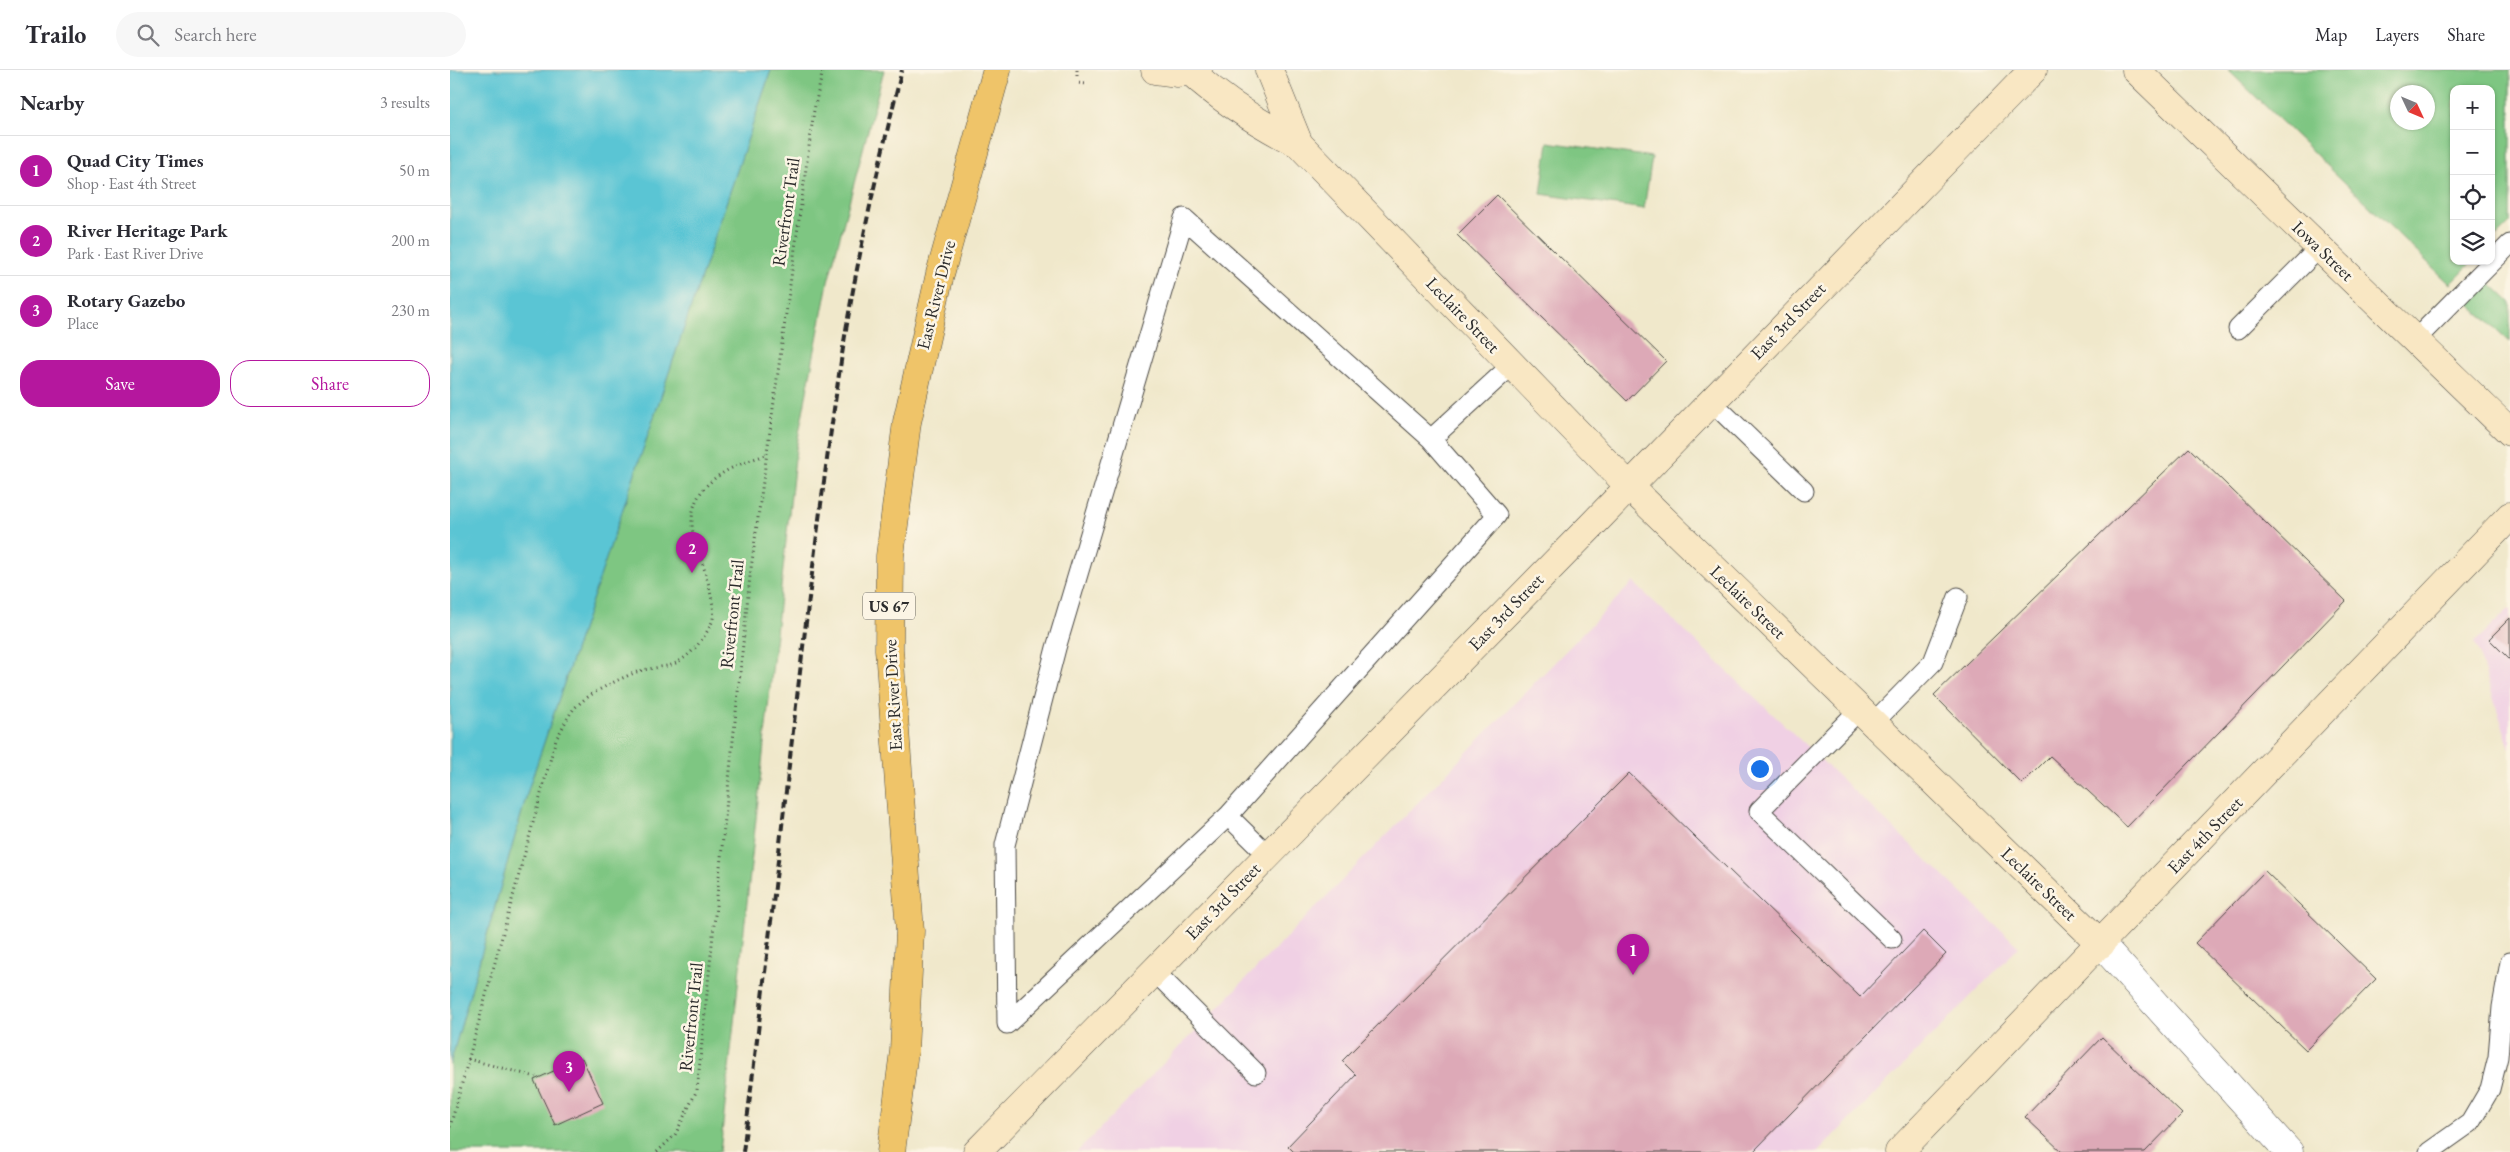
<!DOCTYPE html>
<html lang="en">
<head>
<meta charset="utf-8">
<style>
  :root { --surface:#fff; --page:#f7f7f7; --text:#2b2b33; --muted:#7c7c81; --line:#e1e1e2; --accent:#b5179e }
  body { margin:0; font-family:"EB Garamond",serif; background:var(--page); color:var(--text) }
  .controls { position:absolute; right:15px; top:15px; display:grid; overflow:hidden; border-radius:10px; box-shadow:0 1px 4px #0004 }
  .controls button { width:45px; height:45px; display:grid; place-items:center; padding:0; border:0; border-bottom:1px solid var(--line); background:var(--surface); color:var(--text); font:25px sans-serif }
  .compass { position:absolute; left:1940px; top:15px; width:45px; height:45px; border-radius:50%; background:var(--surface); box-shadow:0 1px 4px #0004; rotate:134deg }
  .you { position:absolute; left:1309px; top:698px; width:18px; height:18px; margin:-12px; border:4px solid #fff; border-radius:50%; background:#1a73e8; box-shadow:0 0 0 8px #1a73e833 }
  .badge { display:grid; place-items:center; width:32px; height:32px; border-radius:50%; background:var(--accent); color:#fff; font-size:16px; font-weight:700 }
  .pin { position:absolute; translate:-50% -41px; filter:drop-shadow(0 1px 2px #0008) }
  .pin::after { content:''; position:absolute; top:26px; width:18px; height:15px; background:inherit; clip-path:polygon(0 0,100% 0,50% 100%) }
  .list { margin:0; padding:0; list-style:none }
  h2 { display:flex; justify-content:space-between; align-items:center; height:65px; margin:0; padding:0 20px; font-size:21px }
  h2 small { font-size:16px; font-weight:400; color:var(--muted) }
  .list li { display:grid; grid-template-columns:32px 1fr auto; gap:15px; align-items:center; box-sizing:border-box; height:70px; padding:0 20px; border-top:1px solid var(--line) }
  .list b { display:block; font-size:19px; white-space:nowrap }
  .list p { margin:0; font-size:16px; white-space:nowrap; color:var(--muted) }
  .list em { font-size:16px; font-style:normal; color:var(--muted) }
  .actions { display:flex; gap:10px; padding:15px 20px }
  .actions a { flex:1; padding:11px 0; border:1px solid var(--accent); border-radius:20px; text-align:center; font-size:18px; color:var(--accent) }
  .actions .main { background:var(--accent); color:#fff }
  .icon { flex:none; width:28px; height:28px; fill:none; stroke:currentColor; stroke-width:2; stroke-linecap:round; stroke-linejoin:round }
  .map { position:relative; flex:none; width:2060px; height:1082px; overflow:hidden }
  header { display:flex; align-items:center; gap:30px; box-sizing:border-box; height:70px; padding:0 25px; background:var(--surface); border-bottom:1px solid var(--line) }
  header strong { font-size:24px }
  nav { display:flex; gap:28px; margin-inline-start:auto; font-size:18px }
  .search { width:350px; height:45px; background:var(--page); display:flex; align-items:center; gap:12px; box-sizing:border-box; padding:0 18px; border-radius:28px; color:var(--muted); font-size:19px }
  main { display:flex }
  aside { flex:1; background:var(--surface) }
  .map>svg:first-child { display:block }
  .built { fill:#f0d0e4 }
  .green { fill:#7ec682; stroke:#547856; fill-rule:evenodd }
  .water { fill:#5ac5d4; stroke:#427880 }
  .building { fill:#dda9b7 }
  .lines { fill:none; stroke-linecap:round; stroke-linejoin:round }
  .lane-casing { stroke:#494743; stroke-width:21 }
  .street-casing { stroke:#494743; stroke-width:29 }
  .secondary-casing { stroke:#494743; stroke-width:29 }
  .primary-casing { stroke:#494743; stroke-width:29 }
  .path { stroke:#494743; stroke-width:3; stroke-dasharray:1 4; stroke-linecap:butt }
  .lane { stroke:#fff; stroke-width:19 }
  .street { stroke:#fff; stroke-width:28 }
  .secondary { stroke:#f9e7c3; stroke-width:28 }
  .primary { stroke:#efc469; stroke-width:28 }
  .rail { stroke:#2b2b2b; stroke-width:4; stroke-dasharray:8 4; stroke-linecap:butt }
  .labels { text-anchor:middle; stroke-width:5; stroke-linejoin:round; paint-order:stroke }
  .shield { fill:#fcf5e5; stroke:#6a6863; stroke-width:1 }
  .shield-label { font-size:16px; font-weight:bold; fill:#2b2b2b }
  .street-label { font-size:18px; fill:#2b2b2b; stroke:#fcf5e5 }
</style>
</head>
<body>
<header>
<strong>Trailo</strong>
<div class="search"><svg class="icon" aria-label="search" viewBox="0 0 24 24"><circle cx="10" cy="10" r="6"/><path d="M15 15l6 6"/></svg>Search here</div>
<nav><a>Map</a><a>Layers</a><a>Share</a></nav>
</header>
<main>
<aside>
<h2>Nearby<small>3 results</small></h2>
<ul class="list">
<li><span class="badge">1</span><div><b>Quad City Times</b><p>Shop · East 4th Street</p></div><em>50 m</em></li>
<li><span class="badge">2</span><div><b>River Heritage Park</b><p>Park · East River Drive</p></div><em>200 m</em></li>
<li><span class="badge">3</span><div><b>Rotary Gazebo</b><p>Place</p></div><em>230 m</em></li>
</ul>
<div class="actions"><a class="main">Save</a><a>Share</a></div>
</aside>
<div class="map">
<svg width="2060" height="1082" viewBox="0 0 2060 1082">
  <rect width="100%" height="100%" fill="#fcf5e5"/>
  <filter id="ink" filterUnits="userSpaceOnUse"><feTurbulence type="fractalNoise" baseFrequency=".02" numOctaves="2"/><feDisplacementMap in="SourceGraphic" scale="10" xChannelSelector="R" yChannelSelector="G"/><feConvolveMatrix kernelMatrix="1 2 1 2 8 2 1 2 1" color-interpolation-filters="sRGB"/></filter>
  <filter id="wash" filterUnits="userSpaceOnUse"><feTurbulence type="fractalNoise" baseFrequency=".0096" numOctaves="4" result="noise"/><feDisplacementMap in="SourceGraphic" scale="20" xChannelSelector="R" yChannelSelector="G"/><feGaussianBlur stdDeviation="1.12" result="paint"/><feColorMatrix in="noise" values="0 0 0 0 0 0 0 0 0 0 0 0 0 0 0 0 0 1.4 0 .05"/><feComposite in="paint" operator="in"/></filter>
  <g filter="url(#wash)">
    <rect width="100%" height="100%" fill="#f0e8cb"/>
    <!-- built -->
    <path class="built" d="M1183,512L1569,877L1368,1082H627Z
      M2060,538V679L2025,572Z"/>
    <!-- green -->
    <path class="green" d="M321,0H434L378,212L346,379L270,1082H0V994L79,717Z
      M1778,0H2060V153L2041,172V19H2004V191H2023L2000,214ZM1978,22V52H1948V22Z
      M1098,72L1202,87L1194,139L1091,124Z
      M2038,211L2060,232V272L2018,233Z"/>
    <!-- water -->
    <path class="water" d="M0,0H321L79,717L0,994Z"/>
    <g id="blocks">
      <!-- building -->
      <path class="building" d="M1047,125L1216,291L1177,331L1007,165Z
        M1739,378L1896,531L1677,757L1600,686L1572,714L1484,625Z
        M2060,548V590L2039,569Z
        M1179,703L1410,927L1473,861L1496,884L1303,1082H844L838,1076L906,1005L892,991Z
        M1815,801L1926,909L1856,980L1745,873Z
        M1652,967L1732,1044L1695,1082H1612L1575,1047Z
        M132,988L153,1033L105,1055L84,1010Z"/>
    </g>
  </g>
  <g filter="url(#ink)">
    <use href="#blocks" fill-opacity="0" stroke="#494743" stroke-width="1"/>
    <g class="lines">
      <defs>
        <path id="lane" d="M1788,259L1870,177
          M1965,270L2060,174
          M1260,330L1354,421
          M981,369L1047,445L778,746L557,954L555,775L606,578L734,148L981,369L1062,295
          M1410,639L1309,741L1442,869
          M1423,653L1483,592L1508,527
          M778,746L818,785
          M704,901L806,1003
          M1979,1082L2020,1053L2040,1019L2048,987L2052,937L2060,892"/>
        <path id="street" d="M1651,874L1839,1082"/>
        <path id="secondary" d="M705,0L728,3L748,0
          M819,0L849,74
          M1686,0L2060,362
          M741,2C774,32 809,54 849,74L1179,416L1651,874
          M527,1082L1142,455L1583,0
          M1449,1082L2060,446"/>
        <path id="primary" d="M441,1082L454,981L460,861L439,579L440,486L457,352L490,204L547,0"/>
      </defs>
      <!-- lane casing -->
      <use href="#lane" class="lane-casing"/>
      <!-- street casing -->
      <use href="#street" class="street-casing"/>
      <!-- secondary casing -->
      <use href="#secondary" class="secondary-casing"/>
      <!-- primary casing -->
      <use href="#primary" class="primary-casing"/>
      <!-- path -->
      <path class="path" d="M627,0V13L637,14
        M18,989L86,1007
        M0,1057L106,669C112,660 116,649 123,640C135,625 167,610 184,603C196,598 209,598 221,595C239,589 255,568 262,552C265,545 263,533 261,526C258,507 251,490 245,472C230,419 273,398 316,385
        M207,1082L225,1065L247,1020L300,506L364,40L373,0"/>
      <!-- lane -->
      <use href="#lane" class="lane"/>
      <!-- street -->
      <use href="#street" class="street"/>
      <!-- secondary -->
      <use href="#secondary" class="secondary"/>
      <!-- primary -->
      <use href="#primary" class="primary"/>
      <!-- rail -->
      <path class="rail" d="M293,1082C327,818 352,553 391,291C406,193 428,96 452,0"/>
    </g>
  </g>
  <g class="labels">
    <!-- shield labels -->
    <rect class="shield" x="413" y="522.5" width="52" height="27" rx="4"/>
    <g class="shield-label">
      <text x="439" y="542">US 67</text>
    </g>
    <!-- street labels -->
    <g class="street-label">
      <text transform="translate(336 142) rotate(-82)" y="6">Riverfront Trail</text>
      <text transform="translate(1873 181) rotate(44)" y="6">Iowa Street</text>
      <text transform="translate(486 225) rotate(-76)" y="6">East River Drive</text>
      <text transform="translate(1013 245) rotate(46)" y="6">Leclaire Street</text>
      <text transform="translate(1338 251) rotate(-46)" y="6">East 3rd Street</text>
      <text transform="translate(1298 532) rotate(44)" y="6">Leclaire Street</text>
      <text transform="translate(1056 542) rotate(-46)" y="6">East 3rd Street</text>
      <text transform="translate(282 544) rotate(-84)" y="6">Riverfront Trail</text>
      <text transform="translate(443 625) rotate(-93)" y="6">East River Drive</text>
      <text transform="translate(1755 765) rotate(-46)" y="6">East 4th Street</text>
      <text transform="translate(1589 814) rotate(44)" y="6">Leclaire Street</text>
      <text transform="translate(773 831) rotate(-46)" y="6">East 3rd Street</text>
      <text transform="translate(241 947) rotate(-84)" y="6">Riverfront Trail</text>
    </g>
  </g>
</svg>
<div class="controls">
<button>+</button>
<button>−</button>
<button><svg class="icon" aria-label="locate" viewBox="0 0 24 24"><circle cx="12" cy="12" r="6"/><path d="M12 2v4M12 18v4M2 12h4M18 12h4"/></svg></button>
<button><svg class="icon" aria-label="layers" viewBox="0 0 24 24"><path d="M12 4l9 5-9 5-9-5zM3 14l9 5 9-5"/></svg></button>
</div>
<svg class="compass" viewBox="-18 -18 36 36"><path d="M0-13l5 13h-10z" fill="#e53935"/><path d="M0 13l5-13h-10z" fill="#7c7c81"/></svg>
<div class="you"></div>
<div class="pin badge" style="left:1183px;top:905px">1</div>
<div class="pin badge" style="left:242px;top:503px">2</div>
<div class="pin badge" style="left:119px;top:1022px">3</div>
</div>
</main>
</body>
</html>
